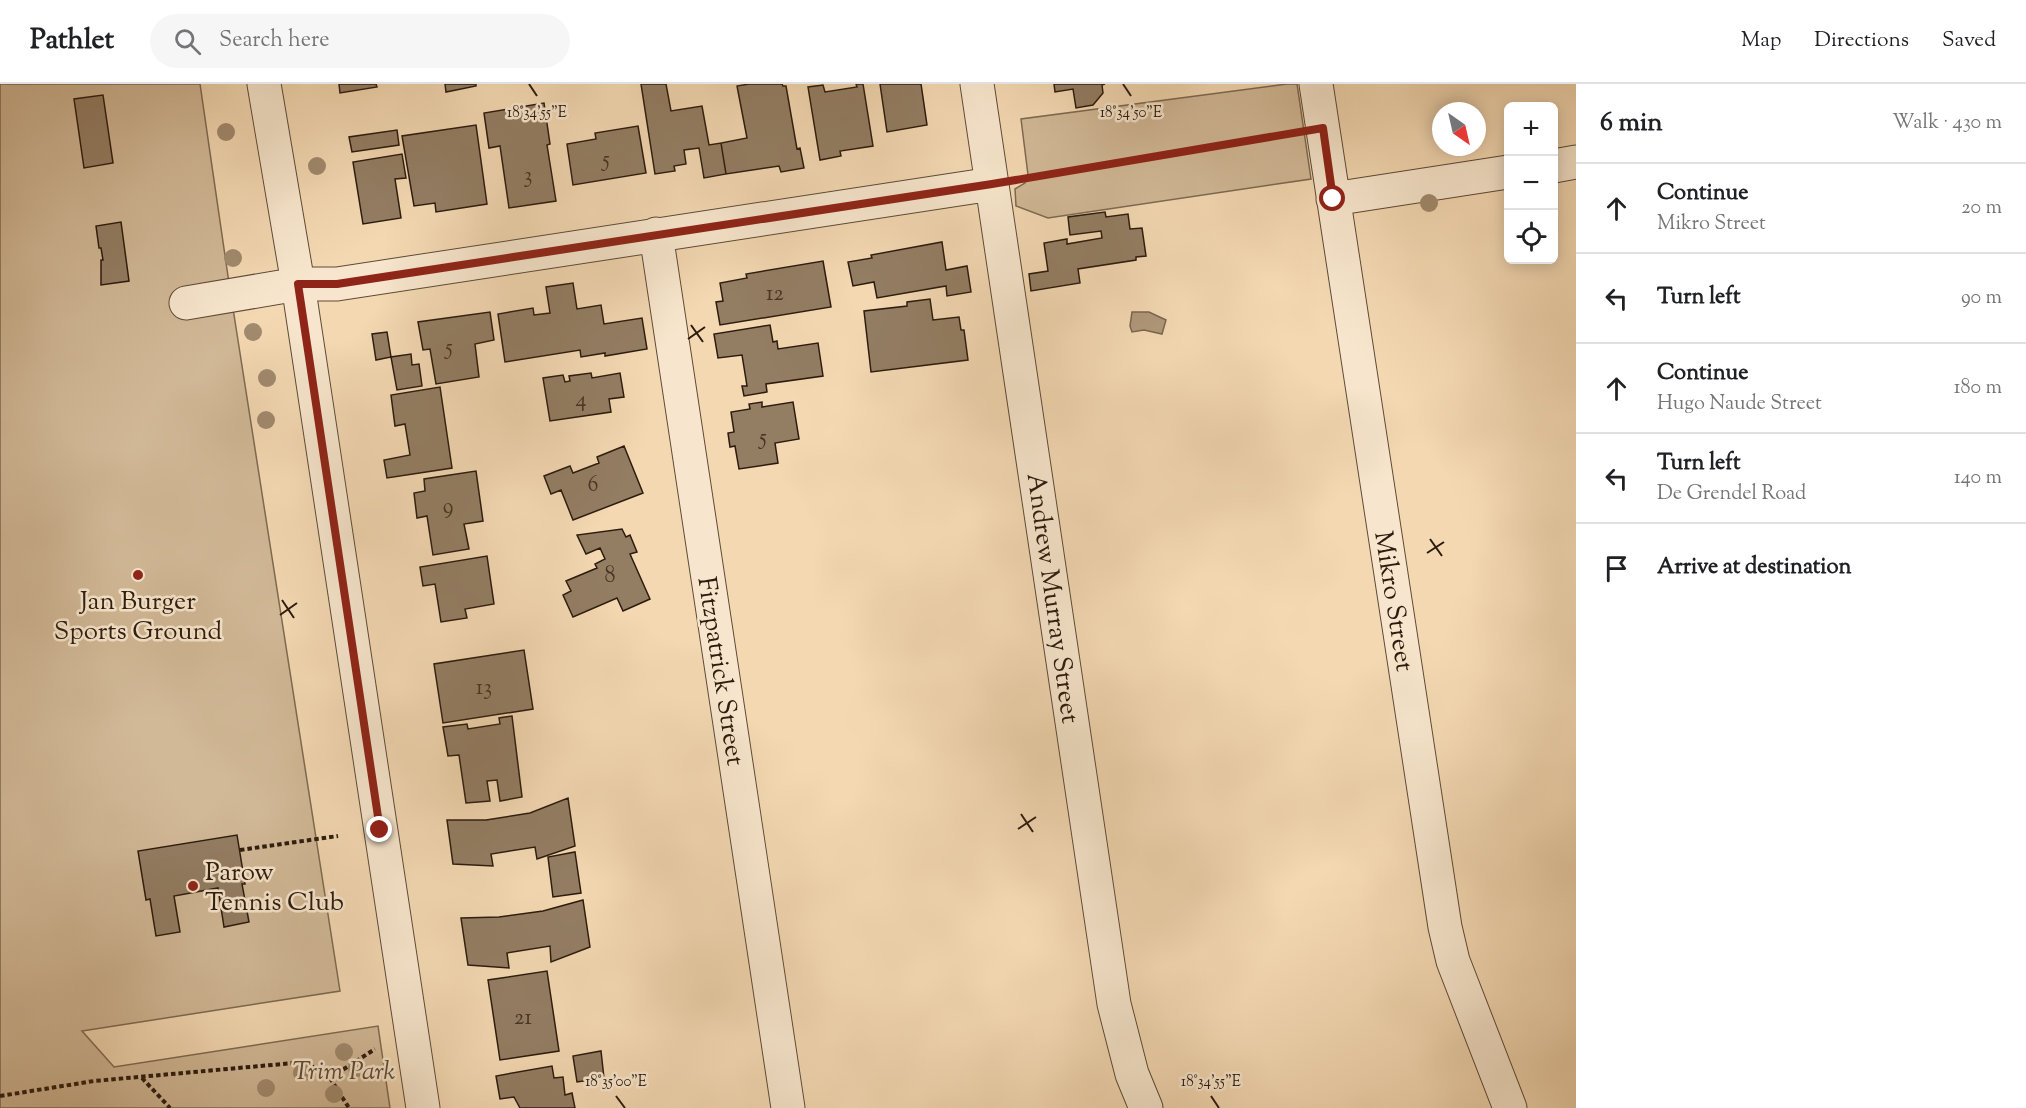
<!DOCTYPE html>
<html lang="en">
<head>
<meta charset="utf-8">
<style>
  :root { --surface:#fff; --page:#f6f6f6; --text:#202124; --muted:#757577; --line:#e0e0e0 }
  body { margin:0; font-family:"Sorts Mill Goudy",serif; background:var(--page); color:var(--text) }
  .controls { position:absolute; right:18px; top:18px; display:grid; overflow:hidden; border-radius:9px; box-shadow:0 3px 15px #0003 }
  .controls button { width:54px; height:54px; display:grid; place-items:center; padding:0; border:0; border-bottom:2px solid var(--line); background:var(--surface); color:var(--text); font:30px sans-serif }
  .compass { position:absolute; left:1432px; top:18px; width:54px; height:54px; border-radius:50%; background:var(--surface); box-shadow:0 3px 15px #0003; rotate:146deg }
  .stop { position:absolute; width:18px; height:18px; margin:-14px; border:4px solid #8f2418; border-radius:50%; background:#fff }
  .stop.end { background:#8f2418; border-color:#fff; box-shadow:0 2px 6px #0008 }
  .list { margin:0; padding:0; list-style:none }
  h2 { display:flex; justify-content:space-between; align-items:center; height:78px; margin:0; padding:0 24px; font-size:26px }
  h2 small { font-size:20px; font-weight:400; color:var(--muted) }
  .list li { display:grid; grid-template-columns:39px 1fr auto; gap:18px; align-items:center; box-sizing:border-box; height:90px; padding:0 24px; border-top:2px solid var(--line) }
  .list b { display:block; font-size:22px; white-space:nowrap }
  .list p { margin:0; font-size:20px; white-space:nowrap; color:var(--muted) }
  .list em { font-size:20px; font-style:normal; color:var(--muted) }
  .icon { flex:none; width:33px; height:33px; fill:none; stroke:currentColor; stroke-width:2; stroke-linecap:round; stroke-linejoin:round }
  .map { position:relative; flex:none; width:1576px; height:1024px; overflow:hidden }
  header { display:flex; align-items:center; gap:36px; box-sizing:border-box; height:84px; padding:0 30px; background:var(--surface); border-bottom:2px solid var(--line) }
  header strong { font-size:28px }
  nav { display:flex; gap:33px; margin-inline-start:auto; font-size:21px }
  .search { width:420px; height:54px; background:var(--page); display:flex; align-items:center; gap:15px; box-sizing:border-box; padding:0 21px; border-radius:33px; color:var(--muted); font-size:22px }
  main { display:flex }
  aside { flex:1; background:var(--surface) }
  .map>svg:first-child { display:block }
  .green { fill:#d1b896; stroke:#7e6a52; stroke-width:1.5 }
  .water { fill:#af987a; stroke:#7b664f; stroke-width:1.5 }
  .building { fill:#937d63; stroke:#2c1b0e; stroke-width:1.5 }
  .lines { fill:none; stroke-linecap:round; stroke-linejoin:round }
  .minor-casing { stroke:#5e4a37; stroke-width:35 }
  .path { stroke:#2c1b0e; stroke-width:4; stroke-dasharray:4.5 3; stroke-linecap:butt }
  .minor { stroke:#f7e6cd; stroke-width:33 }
  .tree { fill:#a18a6e }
  .route { stroke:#8f2418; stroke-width:8 }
  .ticks { fill:none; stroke:#2c1b0e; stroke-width:2 }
  .poi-dot { fill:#8f2418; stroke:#f7e6cd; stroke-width:2 }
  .labels { text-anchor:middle; stroke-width:5; stroke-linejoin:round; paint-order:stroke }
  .number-label { font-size:22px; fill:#463423 }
  .street-label { font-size:26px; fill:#2c1b0e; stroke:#f7e6cd }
  .poi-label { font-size:26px; fill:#2c1b0e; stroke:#f7e6cd }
  .park-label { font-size:26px; font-style:italic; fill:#5e4a37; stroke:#f7e6cd }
  .ticks-label { font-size:15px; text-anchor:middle; fill:#2c1b0e; stroke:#f7e6cd; stroke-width:5; stroke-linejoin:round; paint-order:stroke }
</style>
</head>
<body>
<header>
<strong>Pathlet</strong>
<div class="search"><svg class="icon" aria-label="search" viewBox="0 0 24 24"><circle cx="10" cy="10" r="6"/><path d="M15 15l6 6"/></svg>Search here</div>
<nav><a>Map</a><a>Directions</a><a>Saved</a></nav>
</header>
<main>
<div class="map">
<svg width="1576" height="1024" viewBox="0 0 1576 1024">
  <rect width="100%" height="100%" fill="#f3d8b2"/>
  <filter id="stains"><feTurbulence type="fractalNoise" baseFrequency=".00333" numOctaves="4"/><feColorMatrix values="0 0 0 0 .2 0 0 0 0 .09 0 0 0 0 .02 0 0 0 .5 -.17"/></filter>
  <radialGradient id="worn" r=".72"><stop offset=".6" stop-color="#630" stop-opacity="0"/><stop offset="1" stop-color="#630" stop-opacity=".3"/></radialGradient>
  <!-- green -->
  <path class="green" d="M0,0H200L229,199L340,907L82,947L114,983L378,942L390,1024H0Z
    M1287,0H1297L1311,95L1048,134L1016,122L1015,105L1025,99L1028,91L1021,35Z"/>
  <!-- water -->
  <path class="water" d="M1132,228H1149L1166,236L1162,250L1144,246L1132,248L1130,242Z"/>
  <!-- building -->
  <path class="building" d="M339,0H376L377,3L340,9Z
    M445,0H476V2L446,8Z
    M641,0H666L671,27L702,22L709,61L721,59L726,90L704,94L699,64L684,66L686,80L674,82L675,87L655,90Z
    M749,0H782L783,2H786L797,65L800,64L804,84L781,88L779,82L726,90L721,59L747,54L737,2Z
    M856,0H863L873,62L840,67L841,72L820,76L808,3L823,1L825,8L857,3Z
    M880,0H921L927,41L887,48Z
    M1054,0H1105L1102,1L1103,9L1093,21L1076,24L1073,5L1055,8Z
    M103,11L113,79L84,84L74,15Z
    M544,19L550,60L547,61L556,117L509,124L500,62L489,64L484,29Z
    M476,41L487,120L436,128L435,119L414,122L402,52Z
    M638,42L646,89L573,101L567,60L596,55L595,49Z
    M397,46L399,61L352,68L349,53Z
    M402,70L406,94L395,95L401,134L363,140L353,78Z
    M1105,128L1106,133L1128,130L1130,145L1142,144L1146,172L1136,173V176L1078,185L1080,199L1031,207L1029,190L1048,187L1044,159L1067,155V160L1102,154L1101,147L1070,151L1068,133Z
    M121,138L129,197L101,201V176H103L101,164H99L96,142Z
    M942,158L946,186L967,182L971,208L947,212L946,202L877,214L874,198L853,202L848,178L872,174L871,171Z
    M823,177L831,223L720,241L716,218L723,217L720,199L747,194L746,190Z
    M573,199L577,225L601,221L604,240L642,234L647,265L605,272V269L581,273L580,266L505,278L498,230L533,224L534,231L550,229L546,203Z
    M930,215L933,236L959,233L961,246H964L968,276L871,288L864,227L907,222V218Z
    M490,228L494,256L475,260L479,293L436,300L430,265L423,266L418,238Z
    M770,241L773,258L777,257L778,265L818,259L823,292L766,300L767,308L744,312L742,302H747L742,271L718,274L714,250Z
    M387,248L391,273L376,276L372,250Z
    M411,270L412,281L419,280L422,302L397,306L391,273Z
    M591,289L592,294L620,289L624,313L609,315L611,328L550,337L543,294L563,291L565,298L570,297L569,292Z
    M440,303L452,384L387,394L384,376L410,371L405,340L395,342L391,311Z
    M762,318V323L793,318L799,355L775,359L778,379L739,385L735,362L730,363L728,349L734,348L731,328L750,325L749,320Z
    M624,362L643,409L573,436L561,406L551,410L544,392L570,382L573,389L599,379L597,373Z
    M476,387L483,437L464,440L469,465L433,471L427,432L417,434L414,409L425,407L424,395Z
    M622,445L626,453L630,451L637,468L630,470L650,515L623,527L617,514L573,533L563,511L571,507L566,497L597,484L595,480L605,475L600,464L586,470L577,451Z
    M487,472L494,520L465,525L467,534L441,538L435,500L423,502L420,483Z
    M524,566L533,625L443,639L434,580Z
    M512,632L522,713L500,717L497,696L487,697L490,717L466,719L459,671L448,672L443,643L467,640L468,645L500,640L499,634Z
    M568,714L575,762L537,775L535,763L491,770L493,782L453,780L447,736H486L530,729Z
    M237,751L245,800H242L249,838L224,843L218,804L174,812L180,848L156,852L150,815L146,816L138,767Z
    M575,768L581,809L553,813L548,773Z
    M583,816L590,863L551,878L550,862L507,869L509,884L468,881L461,834L499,833L543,827Z
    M547,887L559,967L500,976L488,896Z
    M601,967L604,994L577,998L573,972Z
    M552,982L554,994L563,993L565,1011L572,1009L575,1024H520L514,1013L500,1015L496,992Z"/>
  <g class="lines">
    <defs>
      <path id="minor" d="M264,0L298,200L423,1024
        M977,0L1114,920L1132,990L1146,1024
        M1316,0L1445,843L1453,877L1510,1024
        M1554,82L1576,78
        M1333,115L1508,88
        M656,150L788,1024
        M186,219L298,200H337L992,100"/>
    </defs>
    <!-- minor casing -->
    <use href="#minor" class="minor-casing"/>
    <!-- path -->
    <path class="path" d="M1019,95L1296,48
      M240,766L338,752
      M142,994L170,1024
      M330,994L349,1024
      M0,1012L94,997L305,978L330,994L375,965"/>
    <!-- minor -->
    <use href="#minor" class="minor"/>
  </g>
  <!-- trees -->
  <g class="tree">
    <circle cx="226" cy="48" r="9"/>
    <circle cx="317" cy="82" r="9"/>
    <circle cx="1429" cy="119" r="9"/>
    <circle cx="233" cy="174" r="9"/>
    <circle cx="253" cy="248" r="9"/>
    <circle cx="267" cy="294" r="9"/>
    <circle cx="266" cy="336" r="9"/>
    <circle cx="344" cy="968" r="9"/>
    <circle cx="357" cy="984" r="9"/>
    <circle cx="302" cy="989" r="9"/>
    <circle cx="266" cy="1004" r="9"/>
    <circle cx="334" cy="1010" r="9"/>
  </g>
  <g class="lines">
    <!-- route -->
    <path class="route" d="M380,746L298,200H337L992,100L1323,44L1333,115"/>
  </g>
  <!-- ticks -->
  <path class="ticks" d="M529,0L537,12M1123,0L1131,12M691,241L703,258M688,255L705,243M1430,455L1442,472M1427,469L1444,458M282,516L294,534M280,531L297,519M1021,730L1033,748M1018,745L1036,733M616,1012L625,1024M1211,1012L1219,1024"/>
  <!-- markers -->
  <g class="poi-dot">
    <circle cx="138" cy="491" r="6"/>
    <circle cx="193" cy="802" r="6"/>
  </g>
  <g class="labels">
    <!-- number labels -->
    <g class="number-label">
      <text x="606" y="82">5</text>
      <text x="528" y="98">3</text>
      <text x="775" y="216">12</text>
      <text x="449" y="270">5</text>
      <text x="581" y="322">4</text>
      <text x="763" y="360">5</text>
      <text x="593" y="407">6</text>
      <text x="448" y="429">9</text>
      <text x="610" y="498">8</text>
      <text x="484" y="610">13</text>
      <text x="523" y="940">21</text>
    </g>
    <!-- street labels -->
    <g class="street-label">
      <text transform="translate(1054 514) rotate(82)" y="9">Andrew Murray Street</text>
      <text transform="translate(1395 517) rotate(81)" y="9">Mikro Street</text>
      <text transform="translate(722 587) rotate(81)" y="9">Fitzpatrick Street</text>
    </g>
    <!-- poi labels -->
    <g class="poi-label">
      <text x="138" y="525">Jan Burger<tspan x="138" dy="30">Sports Ground</tspan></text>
      <text x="205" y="796" text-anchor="start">Parow<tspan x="205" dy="30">Tennis Club</tspan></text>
    </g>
    <!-- park labels -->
    <g class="park-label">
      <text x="344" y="995">Trim Park</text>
    </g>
  </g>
  <g class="ticks-label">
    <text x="537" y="33">18°34'55"E</text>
    <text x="1131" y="33">18°34'50"E</text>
    <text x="616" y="1002">18°35'00"E</text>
    <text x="1211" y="1002">18°34'55"E</text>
  </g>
  <rect width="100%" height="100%" filter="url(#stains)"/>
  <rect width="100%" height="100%" fill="url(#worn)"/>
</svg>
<div class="controls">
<button>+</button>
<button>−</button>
<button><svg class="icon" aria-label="locate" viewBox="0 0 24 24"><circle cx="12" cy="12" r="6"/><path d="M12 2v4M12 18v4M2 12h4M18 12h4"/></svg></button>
</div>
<svg class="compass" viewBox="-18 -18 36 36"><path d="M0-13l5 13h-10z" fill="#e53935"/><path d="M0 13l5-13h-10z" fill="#757577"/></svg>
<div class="stop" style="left:1333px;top:115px"></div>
<div class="stop end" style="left:380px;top:746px"></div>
</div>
<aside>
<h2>6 min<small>Walk · 430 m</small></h2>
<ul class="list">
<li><svg class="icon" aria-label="ahead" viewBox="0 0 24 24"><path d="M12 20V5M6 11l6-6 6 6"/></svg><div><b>Continue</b><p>Mikro Street</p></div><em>20 m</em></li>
<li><svg class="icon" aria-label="left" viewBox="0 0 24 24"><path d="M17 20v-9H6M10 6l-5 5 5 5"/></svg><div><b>Turn left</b></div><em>90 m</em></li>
<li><svg class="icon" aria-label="ahead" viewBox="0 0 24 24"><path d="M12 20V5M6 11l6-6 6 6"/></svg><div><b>Continue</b><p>Hugo Naude Street</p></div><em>180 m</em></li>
<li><svg class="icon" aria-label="left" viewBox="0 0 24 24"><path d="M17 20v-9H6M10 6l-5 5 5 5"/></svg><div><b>Turn left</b><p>De Grendel Road</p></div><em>140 m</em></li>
<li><svg class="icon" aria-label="arrive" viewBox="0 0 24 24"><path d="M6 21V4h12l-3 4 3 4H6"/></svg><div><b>Arrive at destination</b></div></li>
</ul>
</aside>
</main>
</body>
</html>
